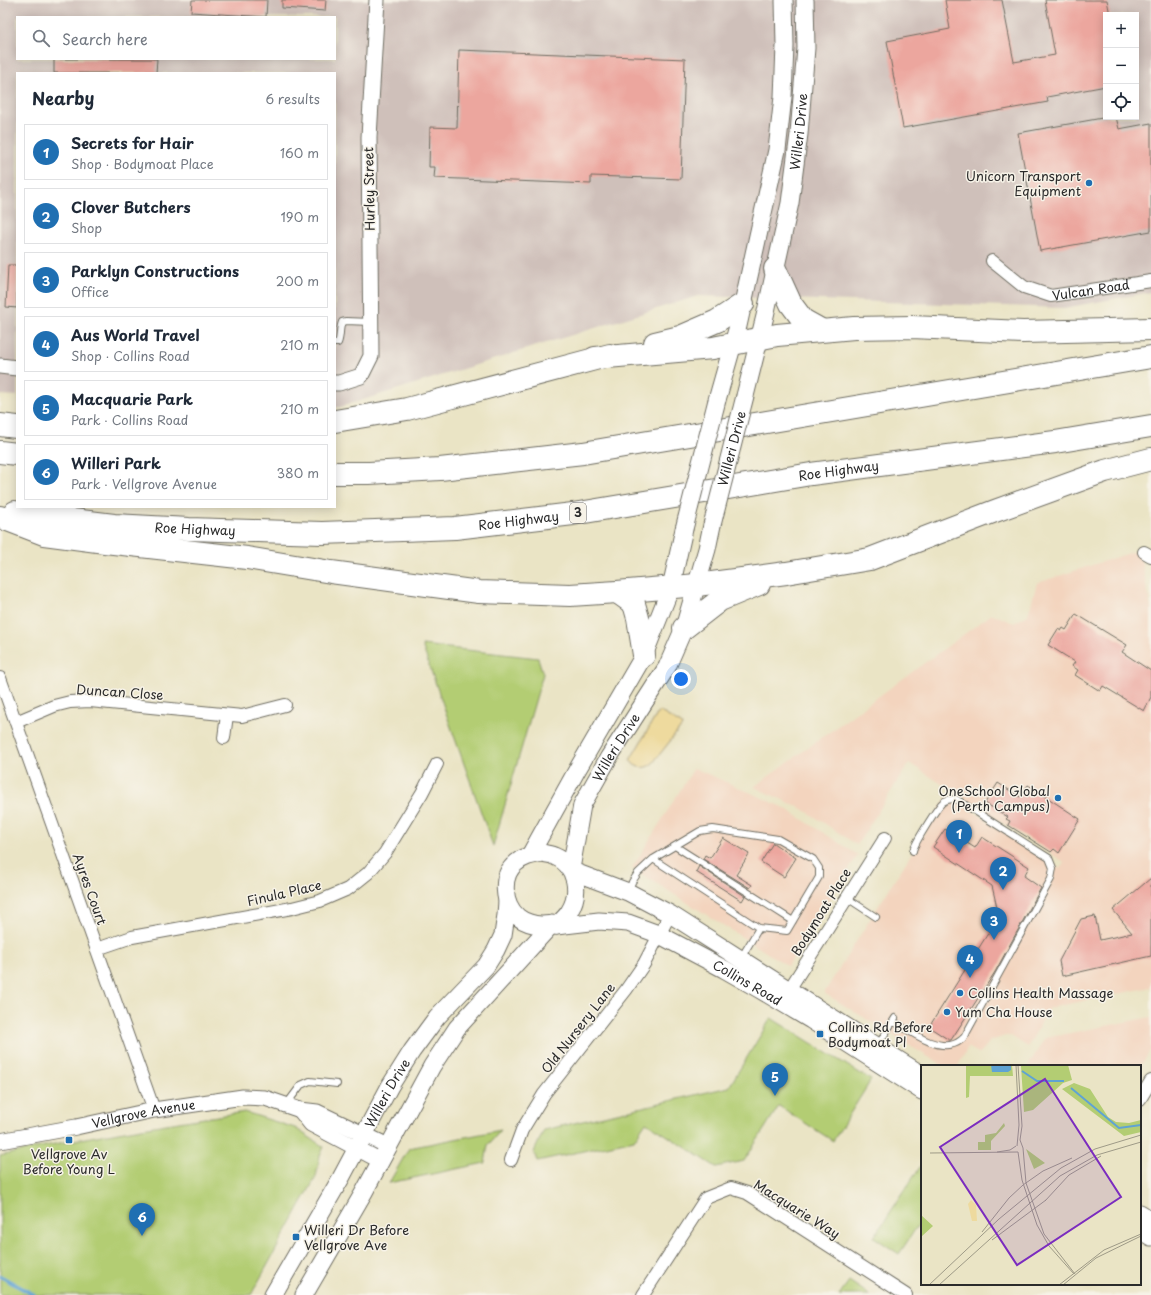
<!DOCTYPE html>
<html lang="en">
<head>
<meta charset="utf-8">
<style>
  :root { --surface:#fff; --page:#f2f2f3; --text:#1f2937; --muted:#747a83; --line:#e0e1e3; --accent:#1f6fb2 }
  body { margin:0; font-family:"Playpen Sans",sans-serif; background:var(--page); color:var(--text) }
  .controls { position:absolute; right:12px; top:12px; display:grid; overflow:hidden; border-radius:0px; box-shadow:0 2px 10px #0003 }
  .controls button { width:36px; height:36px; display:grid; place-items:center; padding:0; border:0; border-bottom:1px solid var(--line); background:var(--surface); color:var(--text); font:20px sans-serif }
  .you { position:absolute; left:681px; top:679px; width:14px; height:14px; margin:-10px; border:3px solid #fff; border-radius:50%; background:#1a73e8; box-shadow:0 0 0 6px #1a73e833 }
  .badge { display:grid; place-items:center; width:26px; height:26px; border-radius:50%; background:var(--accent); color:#fff; font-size:13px; font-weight:700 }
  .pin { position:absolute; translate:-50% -33px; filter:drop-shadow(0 1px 2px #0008) }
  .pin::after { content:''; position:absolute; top:21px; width:14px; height:12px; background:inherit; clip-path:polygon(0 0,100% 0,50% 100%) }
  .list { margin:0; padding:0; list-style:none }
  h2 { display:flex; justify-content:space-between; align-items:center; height:52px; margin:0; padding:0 16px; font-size:17px }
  h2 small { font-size:13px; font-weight:400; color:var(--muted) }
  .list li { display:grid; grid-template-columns:26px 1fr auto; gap:12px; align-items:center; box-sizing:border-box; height:56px; margin:0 8px 8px; padding:0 8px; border:1px solid var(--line); border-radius:0px }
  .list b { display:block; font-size:15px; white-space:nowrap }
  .list p { margin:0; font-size:13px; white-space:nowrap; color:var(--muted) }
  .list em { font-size:13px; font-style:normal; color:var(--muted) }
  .icon { flex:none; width:22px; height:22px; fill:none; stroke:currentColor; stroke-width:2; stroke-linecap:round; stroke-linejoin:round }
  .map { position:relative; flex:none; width:1151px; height:1295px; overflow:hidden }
  .search { position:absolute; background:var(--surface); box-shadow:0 2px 10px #0003; left:16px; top:16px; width:320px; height:44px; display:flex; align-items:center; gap:10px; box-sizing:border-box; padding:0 14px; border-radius:0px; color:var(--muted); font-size:15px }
  .panel { position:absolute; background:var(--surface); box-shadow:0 2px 10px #0003; left:16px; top:72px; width:320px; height:436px; border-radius:0px }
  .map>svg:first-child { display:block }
  .built { fill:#f3d4be }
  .industrial { fill:#cfc0ba; fill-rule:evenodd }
  .green { fill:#b3cd73; stroke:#6f7c4f }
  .sand { fill:#eeda9e; stroke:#8c8264 }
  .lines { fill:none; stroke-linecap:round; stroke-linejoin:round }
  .stream { stroke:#5fa3d4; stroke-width:4 }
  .building { fill:#eca69e }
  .service-casing { stroke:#6e6c61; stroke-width:8 }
  .minor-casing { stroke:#6e6c61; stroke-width:14 }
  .tertiary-casing { stroke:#6e6c61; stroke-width:17 }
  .secondary-casing { stroke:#6e6c61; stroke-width:19 }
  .motorway-casing { stroke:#6e6c61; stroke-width:24 }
  .service { stroke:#fff; stroke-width:6 }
  .minor { stroke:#fff; stroke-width:12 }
  .tertiary { stroke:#fff; stroke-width:15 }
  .secondary { stroke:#fff; stroke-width:17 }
  .motorway { stroke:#fff; stroke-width:22 }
  .secondary-bridge-casing { stroke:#6e6c61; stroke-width:19; stroke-linecap:butt }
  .secondary-bridge { stroke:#fff; stroke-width:17 }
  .poi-dot { fill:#1f6fb2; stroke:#f7f3e8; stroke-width:1.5 }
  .labels { text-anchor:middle; stroke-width:3; stroke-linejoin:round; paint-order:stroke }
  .shield { fill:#f7f3e8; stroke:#686764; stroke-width:1 }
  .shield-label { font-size:12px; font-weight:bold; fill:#2b2b2b }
  .street-label { font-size:13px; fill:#2b2b2b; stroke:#f7f3e8 }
  .poi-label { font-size:13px; fill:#2b2b2b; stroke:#f7f3e8; text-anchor:start }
  .inset-river { fill:none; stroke:#5fa3d4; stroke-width:2 }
  .inset-road { fill:none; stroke:#9e9a87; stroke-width:1 }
  .view { fill:#7b2cbf; fill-opacity:0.15; stroke:#7b2cbf; stroke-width:2 }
  .inset-edge { fill:none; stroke:#2b2b2b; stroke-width:2 }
</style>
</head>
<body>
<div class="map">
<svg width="1151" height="1295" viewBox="0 0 1151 1295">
  <rect width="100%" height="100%" fill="#f7f3e8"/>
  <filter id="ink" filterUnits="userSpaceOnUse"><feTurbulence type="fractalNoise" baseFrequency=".025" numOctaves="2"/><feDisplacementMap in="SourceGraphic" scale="8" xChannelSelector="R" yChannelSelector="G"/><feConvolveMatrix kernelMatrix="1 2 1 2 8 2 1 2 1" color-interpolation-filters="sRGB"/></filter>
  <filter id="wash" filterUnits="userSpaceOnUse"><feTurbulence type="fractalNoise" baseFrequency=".012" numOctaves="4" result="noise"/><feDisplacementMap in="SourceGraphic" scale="16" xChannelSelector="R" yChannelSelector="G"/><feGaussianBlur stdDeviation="0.9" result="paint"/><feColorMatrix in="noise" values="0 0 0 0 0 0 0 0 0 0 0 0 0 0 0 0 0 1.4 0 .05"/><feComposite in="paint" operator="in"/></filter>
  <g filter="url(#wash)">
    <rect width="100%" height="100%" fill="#eae4c5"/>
    <!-- built -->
    <path class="built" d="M1139,550L1151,609V987L1049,1008L1028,1047L1011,1036H1005L990,1041L980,1054L968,1047L958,1066H943L824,993L948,795L1060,869L1064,862L909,763L857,845L803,809L754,787L992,614L1014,623L1028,615L1037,583Z
      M694,768L783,807L858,855L788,966L632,868Z
      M1151,1017V1049L1140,1067L1028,1066L1045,1038Z"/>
    <!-- industrial -->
    <path class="industrial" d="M0,0H1151V292L1064,308L698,296L340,407H335V73H17V396L0,395ZM1106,15H1136V117H1106ZM17,17H335V59H17Z"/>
    <!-- green -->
    <path class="green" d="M422,645L538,658L543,674L493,846Z
      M771,1018L871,1080L833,1141L779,1106L744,1161L716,1167L646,1122L634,1140L537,1161L534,1152L544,1130L729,1087Z
      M245,1112L295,1128L324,1147L320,1156L316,1177L251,1295H0V1156C81,1137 163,1124 245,1112Z
      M501,1130L488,1145L485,1163L389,1183L409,1148Z
      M922,1164V1219L899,1254L874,1237Z
      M849,1281L870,1295H839Z"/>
    <!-- sand -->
    <path class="sand" d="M659,711L681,724L682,726L652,764C644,770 635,768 630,760Z"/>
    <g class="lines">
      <!-- stream -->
      <path class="stream" d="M0,1276L34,1295"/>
    </g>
    <g id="blocks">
      <!-- building -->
      <path class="building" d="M192,0H267L266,17L191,12Z
        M282,0H326L325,11L282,8Z
        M945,0H1002L1014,62L1055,55L1045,0H1107L1110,15H1106V86L1047,97L1048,102L903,128L887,41L950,29Z
        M459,50L685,59L681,179L591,176V184L434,178L435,167H429L430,127L457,128Z
        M54,59H157L156,73H54Z
        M1108,117H1116L1119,129L1151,123V231L1040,251L1018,133Z
        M8,265H17V308L6,307Z
        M1076,614L1127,645L1122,652L1151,671V697L1144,711L1103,686L1100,691L1075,675L1078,670L1072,666L1075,662L1048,645L1058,629L1061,631L1063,628L1066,630Z
        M998,783L1020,797L1028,785L1080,819L1059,853L1054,849L1051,852L1008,825L1010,821L1006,819L1008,817L985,803Z
        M945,829L975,848L982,837L1029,867L1024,876L1041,888L995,972L951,1040H949L929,1027L999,916L992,886L933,847Z
        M723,838L749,854L736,875L752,885L750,888L703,859L705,855L710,858Z
        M773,843L796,858L784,877L761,862Z
        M699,866L745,896L742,901L696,872Z
        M1151,878V956L1062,976L1059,961L1081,919L1095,916L1100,940L1132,933L1113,910Z"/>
    </g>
  </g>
  <g filter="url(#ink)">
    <use href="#blocks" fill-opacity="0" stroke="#6e6c61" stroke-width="1"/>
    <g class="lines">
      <defs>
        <path id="service" d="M335,343H338C341,336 339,329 342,322L346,321L371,322
          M675,846L793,921
          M653,859L759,928
          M629,890L632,882L638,873L653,859L700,831L713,829L778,839L813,859L819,868V877L787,931L759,928L741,958
          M847,898L876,917
          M893,1021C909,1031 942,1056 961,1040C964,1038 966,1035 967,1032L1051,879L1053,868L1049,858L956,799C951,799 946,799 942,803C937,808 914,844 913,851
          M878,1045L895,1018
          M286,1105L301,1085L310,1081L337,1084"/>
        <g id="minor">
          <path id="s1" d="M992,261L1024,287L1051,296L1151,281"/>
          <path d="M1144,552L1151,556"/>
          <path d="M0,678L154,1110"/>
          <path d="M16,722L54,706L70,702L90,701L242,716L285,705"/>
          <path d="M224,738L227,715"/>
          <path d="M97,949L132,937L292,908L320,901L348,889L368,873L385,853L422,793L437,764"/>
          <path d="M785,996L885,838"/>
          <path d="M1140,1099L1151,1081"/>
          <path d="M511,1160L522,1130L544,1094L626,990L644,964L670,914"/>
          <path d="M643,1295L706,1198L731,1188L747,1193L906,1295"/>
        </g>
        <g id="tertiary">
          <path d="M0,366L17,368"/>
          <path d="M335,383H339L361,376L371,356L369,137L377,0"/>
          <path d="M300,1110L311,1124L381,1161"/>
          <path id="s2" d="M0,1141L76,1127L154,1110L243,1097L265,1098L300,1110L317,1112L388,1146"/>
        </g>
        <g id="secondary">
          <path id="s3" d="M745,396L765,316L790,203L799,134L806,48L805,0"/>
          <path d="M717,400L738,326L777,150L783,97L785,46L784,0"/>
          <path d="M542,853C546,854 551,854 554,856C577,865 581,893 569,912C566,917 560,922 556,926C551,923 547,925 541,925C534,925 524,922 518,917C503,904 500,876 516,863C524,856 532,855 542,853Z"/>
          <path d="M530,855L577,770L644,655L671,587L684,529"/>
          <path id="s4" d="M571,869L582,805L609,757L667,667L684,628L707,549L712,525"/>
          <path d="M572,871L628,892L670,914L922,1075"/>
          <path id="s5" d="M556,926L599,921L628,923L658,934L724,969L759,989L811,1020L922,1091"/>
          <path d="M1140,1213L1151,1220"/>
          <path d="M1140,1230L1151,1237"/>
          <path id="s6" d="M273,1295L341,1178L390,1086L412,1051L437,1017L486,966L496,950L503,935L506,915L507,901"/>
          <path d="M304,1295L364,1192L432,1066L457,1028L552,924"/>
        </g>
        <g id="motorway">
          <path d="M775,269L791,304L803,320L821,330"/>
          <path d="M655,343L680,337L717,321L743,304"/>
          <path d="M595,358L713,348L777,335L854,328L912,327L1023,332L1151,329"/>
          <path d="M335,421L407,409L610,355"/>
          <path d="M0,425L17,427"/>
          <path d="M0,452L17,454"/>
          <path d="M335,473H369L440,469L583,453L1151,357"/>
          <path id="s7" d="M15,512L39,516L114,525L189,529L322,533L455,528L573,514L811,474L1055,442L1151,426"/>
          <path d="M0,517L44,534L105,542L247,558L331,572L479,592L570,595L617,592L697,585L786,573L870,559L995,511L1105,471L1151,459"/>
          <path d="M617,592L634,604L638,618L644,655"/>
          <path d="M684,628L720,600L759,584"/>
        </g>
      </defs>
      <!-- service casing -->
      <use href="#service" class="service-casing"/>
      <!-- minor casing -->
      <use href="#minor" class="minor-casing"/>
      <!-- tertiary casing -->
      <use href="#tertiary" class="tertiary-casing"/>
      <!-- secondary casing -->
      <use href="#secondary" class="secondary-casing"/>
      <!-- motorway casing -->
      <use href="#motorway" class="motorway-casing"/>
      <!-- service -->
      <use href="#service" class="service"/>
      <!-- minor -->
      <use href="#minor" class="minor"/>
      <!-- tertiary -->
      <use href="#tertiary" class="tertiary"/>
      <!-- secondary -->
      <use href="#secondary" class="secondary"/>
      <!-- motorway -->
      <use href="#motorway" class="motorway"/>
      <defs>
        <g id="secondary-bridge">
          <path id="s8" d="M712,525L745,396"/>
          <path d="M684,529L717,400"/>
        </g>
      </defs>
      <!-- secondary-bridge casing -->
      <use href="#secondary-bridge" class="secondary-bridge-casing"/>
      <!-- secondary-bridge -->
      <use href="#secondary-bridge" class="secondary-bridge"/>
    </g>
  </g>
  <!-- markers -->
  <g class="poi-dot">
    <circle cx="1089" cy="183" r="4"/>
    <circle cx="1058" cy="798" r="4"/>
    <circle cx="960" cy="993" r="4"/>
    <circle cx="947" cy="1012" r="4"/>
    <rect x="816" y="1030" width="8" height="8" rx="2"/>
    <rect x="65" y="1136" width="8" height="8" rx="2"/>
    <rect x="292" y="1233" width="8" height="8" rx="2"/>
  </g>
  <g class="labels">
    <!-- shield labels -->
    <rect class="shield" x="570" y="503" width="16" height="20" rx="3"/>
    <g class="shield-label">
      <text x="578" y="517">3</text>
    </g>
    <!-- street labels -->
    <g class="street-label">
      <text dy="5" stroke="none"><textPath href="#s3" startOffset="270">Willeri Drive</textPath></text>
      <text transform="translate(369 189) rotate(-91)" y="5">Hurley Street</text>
      <text dy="5" stroke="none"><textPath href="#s1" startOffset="110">Vulcan Road</textPath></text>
      <text dy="5" stroke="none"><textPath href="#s8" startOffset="79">Willeri Drive</textPath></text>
      <text dy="5" stroke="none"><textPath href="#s7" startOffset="829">Roe Highway</textPath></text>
      <text dy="5" stroke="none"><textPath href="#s7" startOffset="505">Roe Highway</textPath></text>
      <text dy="5" stroke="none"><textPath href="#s7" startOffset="181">Roe Highway</textPath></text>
      <text transform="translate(120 692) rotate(4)" y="5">Duncan Close</text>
      <text dy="5" stroke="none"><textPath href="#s4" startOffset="132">Willeri Drive</textPath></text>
      <text transform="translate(90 889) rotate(70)" y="5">Ayres Court</text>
      <text transform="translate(284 893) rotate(-13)" y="5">Finula Place</text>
      <text transform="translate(821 912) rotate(-58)" y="5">Bodymoat Place</text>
      <text dy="5" stroke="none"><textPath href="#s5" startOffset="206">Collins Road</textPath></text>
      <text transform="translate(578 1028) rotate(-52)" y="5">Old Nursery Lane</text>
      <text dy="5" stroke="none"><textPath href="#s6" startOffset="232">Willeri Drive</textPath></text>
      <text dy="5" stroke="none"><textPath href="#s2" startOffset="146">Vellgrove Avenue</textPath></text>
      <text transform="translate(797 1209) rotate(32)" y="5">Macquarie Way</text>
    </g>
    <!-- poi labels -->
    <g class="poi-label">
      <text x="1081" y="181" text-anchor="end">Unicorn Transport<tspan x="1081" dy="15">Equipment</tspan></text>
      <text x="1050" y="796" text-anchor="end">OneSchool Global<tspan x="1050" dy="15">(Perth Campus)</tspan></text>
      <text x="968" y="998">Collins Health Massage</text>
      <text x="955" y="1017">Yum Cha House</text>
      <text x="828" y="1032">Collins Rd Before<tspan x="828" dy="15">Bodymoat Pl</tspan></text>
      <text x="69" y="1159" text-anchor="middle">Vellgrove Av<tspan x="69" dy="15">Before Young L</tspan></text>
      <text x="304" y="1235">Willeri Dr Before<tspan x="304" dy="15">Vellgrove Ave</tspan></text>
    </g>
  </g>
  <!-- overview -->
  <g transform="translate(921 1065)">
    <rect width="220" height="220" fill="#eae4c5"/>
    <path d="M45,0H91L92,11H49L48,32L45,33ZM147,0L151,15L142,18L112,45L103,47L100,1ZM153,18L169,24L187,52L195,57L208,58L220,55V67L203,71L141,24ZM83,58L84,61L70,76V85H57V77H64V70L75,68ZM105,84L124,98L113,104ZM0,150L12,161L0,172Z" fill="#b3cd73"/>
    <path d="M50,135L55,140L56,156H51L47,139Z" fill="#eeda9e"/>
    <path d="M70,0H90V5L87,7H71Z" fill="#5fa3d4"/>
    <path class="inset-river" d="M101,6L116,16H143M150,23L198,63L220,60"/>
    <path class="inset-road" d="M95,0L98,60L96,81M97,0L101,61L99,75L102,83L105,118L123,169L154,209M76,87L89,85L95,81M97,87L101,115L116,160L128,181L153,209M9,88L97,87M124,136L148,110L180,91M61,167L88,133L102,120L122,106L151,93M71,175L125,135M8,220L78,154L140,103L174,84L220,70M18,220L139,111L176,90L220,77M138,220L183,185L220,169M142,220L175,193L220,171"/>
    <path class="view" d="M124,14L200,132L96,200L19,82Z"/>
    <rect width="220" height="220" class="inset-edge"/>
  </g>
</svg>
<div class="controls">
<button>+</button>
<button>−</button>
<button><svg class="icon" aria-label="locate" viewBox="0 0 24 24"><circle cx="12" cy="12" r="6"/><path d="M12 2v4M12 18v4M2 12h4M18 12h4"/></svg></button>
</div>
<div class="you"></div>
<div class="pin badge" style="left:959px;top:853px">1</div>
<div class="pin badge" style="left:1003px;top:890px">2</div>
<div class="pin badge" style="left:994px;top:940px">3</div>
<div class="pin badge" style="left:970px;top:978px">4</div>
<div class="pin badge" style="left:775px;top:1096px">5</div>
<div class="pin badge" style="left:142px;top:1236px">6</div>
<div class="search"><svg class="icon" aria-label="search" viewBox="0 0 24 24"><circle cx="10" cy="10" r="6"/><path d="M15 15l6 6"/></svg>Search here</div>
<section class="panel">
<h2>Nearby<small>6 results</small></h2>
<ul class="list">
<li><span class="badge">1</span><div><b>Secrets for Hair</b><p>Shop · Bodymoat Place</p></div><em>160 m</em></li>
<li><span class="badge">2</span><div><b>Clover Butchers</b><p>Shop</p></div><em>190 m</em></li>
<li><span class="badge">3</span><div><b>Parklyn Constructions</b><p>Office</p></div><em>200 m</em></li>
<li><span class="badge">4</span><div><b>Aus World Travel</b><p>Shop · Collins Road</p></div><em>210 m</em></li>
<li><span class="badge">5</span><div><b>Macquarie Park</b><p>Park · Collins Road</p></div><em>210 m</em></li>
<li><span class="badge">6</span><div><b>Willeri Park</b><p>Park · Vellgrove Avenue</p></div><em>380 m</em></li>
</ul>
</section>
</div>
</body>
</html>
